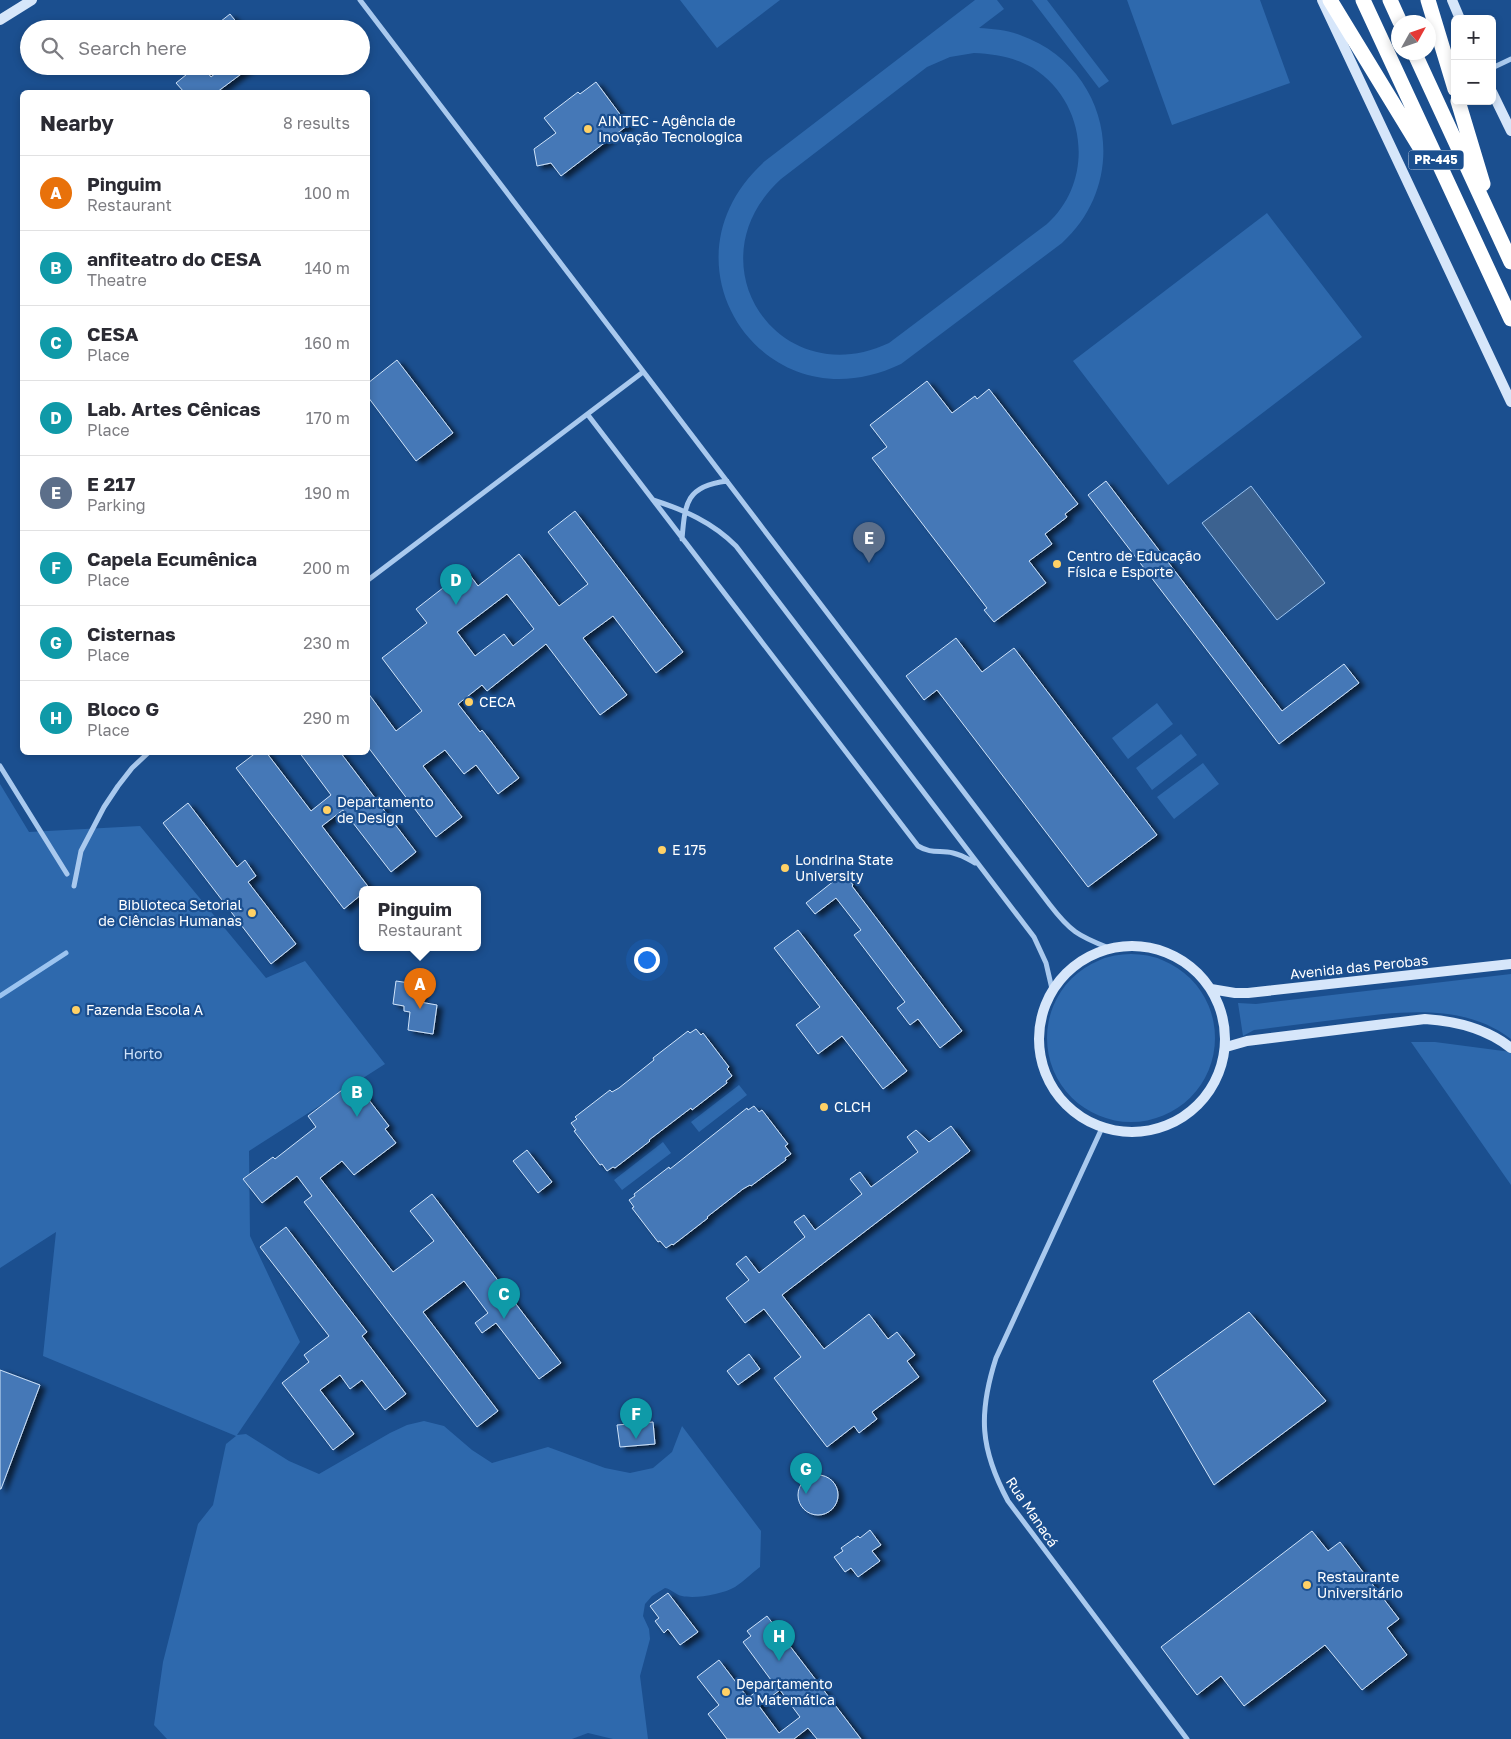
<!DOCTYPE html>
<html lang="en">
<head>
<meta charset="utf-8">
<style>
  :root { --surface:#fff; --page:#f2f2f3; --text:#2b2b33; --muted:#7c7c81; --line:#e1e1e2; --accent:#7c3aed }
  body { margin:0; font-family:"Golos Text",sans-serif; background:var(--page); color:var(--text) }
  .controls { position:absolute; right:15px; top:15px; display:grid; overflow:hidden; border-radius:8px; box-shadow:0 2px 8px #0003 }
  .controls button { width:45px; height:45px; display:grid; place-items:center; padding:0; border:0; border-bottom:1px solid var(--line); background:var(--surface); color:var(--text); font:25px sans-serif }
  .compass { position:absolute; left:1391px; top:15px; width:45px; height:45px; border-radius:50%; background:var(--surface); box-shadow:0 2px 8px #0003; rotate:50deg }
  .you { position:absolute; left:646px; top:959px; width:18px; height:18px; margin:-12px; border:4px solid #fff; border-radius:50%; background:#1a73e8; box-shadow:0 0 0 8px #1a73e833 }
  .badge { display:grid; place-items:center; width:32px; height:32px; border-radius:50%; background:var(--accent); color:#fff; font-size:16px; font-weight:700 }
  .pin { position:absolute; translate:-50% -41px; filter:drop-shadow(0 1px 2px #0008) }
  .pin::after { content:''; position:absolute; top:26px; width:18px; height:15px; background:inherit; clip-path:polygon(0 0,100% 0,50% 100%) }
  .popup { position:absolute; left:359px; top:886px; width:122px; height:65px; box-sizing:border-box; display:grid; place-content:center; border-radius:8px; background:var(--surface); filter:drop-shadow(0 1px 4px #0005); font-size:16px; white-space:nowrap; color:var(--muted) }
  .popup b { font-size:19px; color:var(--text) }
  .popup::after { content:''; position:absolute; left:50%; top:100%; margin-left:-10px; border:10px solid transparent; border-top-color:var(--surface) }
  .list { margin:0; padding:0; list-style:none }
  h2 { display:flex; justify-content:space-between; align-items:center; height:65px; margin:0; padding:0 20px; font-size:21px }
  h2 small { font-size:16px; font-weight:400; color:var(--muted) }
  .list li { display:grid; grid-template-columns:32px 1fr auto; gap:15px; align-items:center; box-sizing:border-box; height:75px; padding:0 20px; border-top:1px solid var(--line) }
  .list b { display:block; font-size:19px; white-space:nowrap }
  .list p { margin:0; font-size:16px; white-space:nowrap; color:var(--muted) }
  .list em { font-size:16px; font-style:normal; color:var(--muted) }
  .icon { flex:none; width:28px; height:28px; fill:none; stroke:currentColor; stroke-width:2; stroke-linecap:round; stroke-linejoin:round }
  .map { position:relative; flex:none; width:1511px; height:1739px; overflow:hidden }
  .search { position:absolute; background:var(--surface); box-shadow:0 2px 8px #0003; left:20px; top:20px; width:350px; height:55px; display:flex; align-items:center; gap:12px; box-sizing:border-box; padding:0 18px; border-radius:28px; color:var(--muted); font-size:19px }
  .panel { position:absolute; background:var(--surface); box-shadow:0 2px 8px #0003; left:20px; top:90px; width:350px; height:665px; border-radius:8px }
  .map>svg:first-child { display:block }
  .green { fill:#2e69ad; fill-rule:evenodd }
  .water { fill:#3c6290; stroke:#9cc4f0 }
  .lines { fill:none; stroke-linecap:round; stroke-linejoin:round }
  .stream { stroke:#9cc4f0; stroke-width:5 }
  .building { fill:#4478b7; stroke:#cfe3fa; fill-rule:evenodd; filter:url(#shadow) }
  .street { stroke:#a9c9ee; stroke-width:5 }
  .secondary { stroke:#d6e6fa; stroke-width:10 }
  .highway { stroke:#fff; stroke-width:15 }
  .poi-dot { fill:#ffd166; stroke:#1b4f8f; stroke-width:2 }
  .labels { text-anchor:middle; stroke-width:4.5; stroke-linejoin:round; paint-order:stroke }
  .shield { fill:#1b4f8f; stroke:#bbcadd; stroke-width:1 }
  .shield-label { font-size:12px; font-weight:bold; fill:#fff }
  .poi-label { font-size:14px; fill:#fff; stroke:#1b4f8f; text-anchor:start }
  .street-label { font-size:14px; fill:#fff; stroke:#1b4f8f }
  .park-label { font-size:14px; fill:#cfe3fa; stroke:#1b4f8f }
</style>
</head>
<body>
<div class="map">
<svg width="1511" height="1739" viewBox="0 0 1511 1739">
  <defs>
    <filter id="shadow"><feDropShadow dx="5.5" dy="3" stdDeviation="2.5" flood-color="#0009"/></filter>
  </defs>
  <rect width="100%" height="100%" fill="#1b4f8f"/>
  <!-- green -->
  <path class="green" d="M680,0H780L717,48Z
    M975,0H997L1004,9L979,28C993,29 1007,30 1020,35C1110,67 1132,179 1062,243L901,364C764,430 652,262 765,161ZM974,53C995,54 1014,57 1033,68C1087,102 1095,181 1047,224L889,343C778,395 690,262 781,179L927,67L950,57Z
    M1032,0H1047L1109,81L1099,88Z
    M1127,0H1260L1290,83L1172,125Z
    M1267,213L1362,337L1168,485L1073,361Z
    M1157,703L1173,724L1128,759L1112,738Z
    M1181,734L1197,755L1152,790L1136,768Z
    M1203,763L1219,784L1174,819L1157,797Z
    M0,784L29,832L140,826L266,978L305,961L385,1064L249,1151L250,1236L300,1342L237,1435L246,1434L289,1461L319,1474L390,1433L407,1425L424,1421L444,1426L472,1450L492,1463L548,1447L605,1468L630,1473L653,1468L672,1452L682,1426L761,1531L760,1567C752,1573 744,1581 735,1587C723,1594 696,1599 682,1596C676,1595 671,1589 665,1588L652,1596L645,1604L643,1616L649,1629L650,1639L640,1676L648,1739H613L588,1733L572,1739H167L154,1725L163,1662L198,1524L213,1505L226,1444L236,1436L43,1356L56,1232L0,1268Z
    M1047 1038a84 84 0 1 1 168 0a84 84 0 1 1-168 0Z
    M1511,974V1039C1463,1002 1397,1012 1341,1019C1312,1023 1283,1026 1254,1030L1243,1036L1238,1003L1256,1004Z
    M1411,1042H1435L1511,1052V1185Z
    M739,1085L747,1095L699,1132L691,1122Z
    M663,1142L671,1153L622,1190L614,1180Z"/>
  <!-- water -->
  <path class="water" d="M1251,486L1325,583L1277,620L1202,523Z"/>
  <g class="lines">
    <!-- stream -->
    <path class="stream" d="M0,996L66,953"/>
  </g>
  <!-- building -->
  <path class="building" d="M230,14L242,29H211Z
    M197,66H202L211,77L224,66H252L217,92H184L176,83Z
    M596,82L628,125L561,176L551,163L537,166L534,149L556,133L544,118L578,92L580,94Z
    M397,360L453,433L416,461L368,397V383Z
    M927,381L952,413L975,396L977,399L989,389L1078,504L1065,514L1067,517L1045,534L1052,544L1029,561L1046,583L994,622L984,610L987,608L872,458L887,447L870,425Z
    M1106,481L1282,711L1344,664L1359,683L1279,744L1088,495Z
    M575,511L683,652L656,673L613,616L583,638L627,695L600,715L546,644L487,691L482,685L458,704L480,732L482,730L519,778L498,794L476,765L464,774L445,750L423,766L462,817L436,837L368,747V693L396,731L422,711L382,658L427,623L416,609L466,570L478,586L519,554L559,606L588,584L548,532ZM507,594L534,629L513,646L504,634L475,656L457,632Z
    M956,638L982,672L1014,648L1157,835L1088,887L937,690L924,700L906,676Z
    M257,752H266L311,811L331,795L299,752H340L416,852L391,872L343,810L322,826L370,889L362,890V894L344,909L236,768Z
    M188,803L237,867L245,860L256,876L248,882L296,944L271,964L163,823Z
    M844,873L853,885L852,886L962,1031L940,1048L918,1019L910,1025L897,1008L905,1002L854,935L861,930L836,898L815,914L806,903Z
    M798,930L907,1071L883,1089L842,1036L818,1054L796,1025L820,1007L774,948Z
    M396,981L423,985L420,1002L437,1005L433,1034L408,1030L410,1012L404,1011V1006L393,1004Z
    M696,1029L701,1035L703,1033L729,1067L727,1069L732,1076L726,1081L727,1083L692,1110L691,1108L649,1140L650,1141L615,1168L613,1167L607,1171L602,1164L600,1165L574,1131L576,1130L571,1123L577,1119L575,1117L610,1090L612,1092L619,1088L654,1060L653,1058L688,1031L690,1033Z
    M350,1084L358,1094L362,1091L389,1126L385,1129L396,1143L354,1175L342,1161L320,1178L393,1272L434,1241L410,1211L432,1194L561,1363L539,1379L496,1323L482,1333L475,1323L488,1313L464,1281L423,1312L498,1411L477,1427L304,1202L312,1196L297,1176L262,1203L243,1179L273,1157L275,1159L316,1127L308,1116Z
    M754,1106L759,1112L762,1110L788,1144L785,1146L791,1154L785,1158L786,1160L751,1186L750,1185L743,1189L707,1217L708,1218L673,1245L672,1244L666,1248L660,1241L658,1242L632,1208L634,1207L629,1200L635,1196L634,1194L669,1167L670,1169L747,1108L748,1110Z
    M951,1126L970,1151L782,1295L824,1349L869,1314L888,1339L897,1332L915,1355L907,1361L919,1377L872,1412L877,1419L859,1433L854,1426L827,1447L774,1378L801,1357L764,1309L745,1323L726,1298L749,1280L736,1264L746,1256L759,1273L805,1237L794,1222L804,1215L815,1230L862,1194L850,1179L860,1172L871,1187L918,1152L907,1137L916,1130L929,1142Z
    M527,1150L552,1182L538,1193L513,1161Z
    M286,1227L367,1332L362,1336L406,1394L385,1410L362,1380L350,1389L340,1375L320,1390L354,1434L333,1450L282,1383L309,1362L304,1355L329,1336L260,1247Z
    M1249,1312L1326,1401L1214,1485L1153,1381Z
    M749,1354L760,1369L738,1385L727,1371Z
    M0,1370L40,1385L1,1489H0Z
    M653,1422L655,1444L620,1447L617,1425Z
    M798 1495a20 20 0 1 1 40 0a20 20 0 1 1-40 0Z
    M870,1530L881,1545L872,1551L880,1561L858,1577L851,1568L845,1572L834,1557L843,1551L841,1548L858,1536L860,1538Z
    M1312,1531L1328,1551L1340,1542L1399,1619L1387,1628L1407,1655L1362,1690L1325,1645L1244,1706L1221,1676L1197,1695L1161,1647Z
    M668,1593L698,1632L680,1645L668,1629L664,1633L655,1621L659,1618L650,1606Z
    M767,1616L861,1739H817L808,1728L794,1739H727L708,1714L719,1705L697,1677L719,1660L748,1698L771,1680L743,1642L751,1636L747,1631ZM780,1690L800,1717L779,1733L759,1706Z"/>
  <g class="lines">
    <!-- street -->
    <path class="street" d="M360,0L1050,905C1070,931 1078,936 1109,948
      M1492,68L1511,59
      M588,415L918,846C931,854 940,850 953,853C962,855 968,859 975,863
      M653,500C684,510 712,522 736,546L1034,937L1046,963L1052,989
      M682,539C685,503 686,486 727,481
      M368,580L643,372
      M0,766L67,874
      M74,886L81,851L104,807L118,786L132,768L149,752
      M1102,1128L996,1358C978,1414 980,1449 1008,1501L1187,1739"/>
    <!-- secondary -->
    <path class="secondary" d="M1322,0L1511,402
      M1452,0L1460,19
      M0,20L32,0
      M1492,92L1511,131
      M1039 1039a93 93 0 1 1 186 0a93 93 0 1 1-186 0Z
      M1211,989L1235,993H1248L1511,964
      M1226,1047L1247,1041L1425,1019C1456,1021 1486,1028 1511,1048"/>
    <!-- highway -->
    <path class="highway" d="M1330,0L1427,159
      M1363,0L1511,319
      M1390,0L1400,22
      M1428,0L1455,89
      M1414,52L1511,262
      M1458,101L1483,184"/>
  </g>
  <!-- markers -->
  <g class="poi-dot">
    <circle cx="588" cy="129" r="5"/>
    <circle cx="1057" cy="564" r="5"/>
    <circle cx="469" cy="702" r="5"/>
    <circle cx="327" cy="810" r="5"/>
    <circle cx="662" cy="850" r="5"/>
    <circle cx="785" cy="868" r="5"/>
    <circle cx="252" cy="913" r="5"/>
    <circle cx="76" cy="1010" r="5"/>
    <circle cx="824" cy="1107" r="5"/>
    <circle cx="1307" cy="1585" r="5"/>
    <circle cx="726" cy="1692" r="5"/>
  </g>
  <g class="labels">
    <!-- shield labels -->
    <rect class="shield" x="1408.5" y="150.5" width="55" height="19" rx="4"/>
    <g class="shield-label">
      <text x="1436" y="164">PR-445</text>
    </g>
    <!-- poi labels -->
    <g class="poi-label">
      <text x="598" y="126">AINTEC - Agência de<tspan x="598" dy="16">Inovação Tecnologica</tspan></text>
      <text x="1067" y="561">Centro de Educação<tspan x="1067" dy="16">Física e Esporte</tspan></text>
      <text x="479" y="707">CECA</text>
      <text x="337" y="807">Departamento<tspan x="337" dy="16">de Design</tspan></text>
      <text x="672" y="855">E 175</text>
      <text x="795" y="865">Londrina State<tspan x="795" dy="16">University</tspan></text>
      <text x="242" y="910" text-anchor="end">Biblioteca Setorial<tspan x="242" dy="16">de Ciências Humanas</tspan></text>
      <text x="86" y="1015">Fazenda Escola A</text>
      <text x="834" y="1112">CLCH</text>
      <text x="1317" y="1582">Restaurante<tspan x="1317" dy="16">Universitário</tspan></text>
      <text x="736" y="1689">Departamento<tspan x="736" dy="16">de Matemática</tspan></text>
    </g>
    <!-- street labels -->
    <g class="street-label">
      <text transform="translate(1359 967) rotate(-6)" y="5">Avenida das Perobas</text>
      <text transform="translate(1032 1512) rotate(56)" y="5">Rua Manacá</text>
    </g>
    <!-- park labels -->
    <g class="park-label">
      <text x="143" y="1059">Horto</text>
    </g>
  </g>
</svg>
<div class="controls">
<button>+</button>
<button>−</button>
</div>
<svg class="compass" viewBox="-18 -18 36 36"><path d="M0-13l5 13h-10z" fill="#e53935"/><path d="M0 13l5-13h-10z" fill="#7c7c81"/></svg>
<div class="you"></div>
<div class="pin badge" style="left:420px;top:1009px;background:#e8710a">A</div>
<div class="popup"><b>Pinguim</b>Restaurant</div>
<div class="pin badge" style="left:357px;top:1117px;background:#0f9aa8">B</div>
<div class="pin badge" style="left:504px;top:1319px;background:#0f9aa8">C</div>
<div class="pin badge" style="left:456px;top:605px;background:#0f9aa8">D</div>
<div class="pin badge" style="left:869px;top:563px;background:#5c6f8a">E</div>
<div class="pin badge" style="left:636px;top:1439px;background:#0f9aa8">F</div>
<div class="pin badge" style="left:806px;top:1494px;background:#0f9aa8">G</div>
<div class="pin badge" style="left:779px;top:1661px;background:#0f9aa8">H</div>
<div class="search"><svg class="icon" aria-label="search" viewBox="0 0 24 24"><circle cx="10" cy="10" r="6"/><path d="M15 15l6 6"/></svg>Search here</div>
<section class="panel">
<h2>Nearby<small>8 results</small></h2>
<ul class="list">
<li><span class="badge" style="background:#e8710a">A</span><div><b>Pinguim</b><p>Restaurant</p></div><em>100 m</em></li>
<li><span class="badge" style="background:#0f9aa8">B</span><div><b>anfiteatro do CESA</b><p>Theatre</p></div><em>140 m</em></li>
<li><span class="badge" style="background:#0f9aa8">C</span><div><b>CESA</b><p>Place</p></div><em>160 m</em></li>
<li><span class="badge" style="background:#0f9aa8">D</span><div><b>Lab. Artes Cênicas</b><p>Place</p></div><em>170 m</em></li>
<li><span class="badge" style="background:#5c6f8a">E</span><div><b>E 217</b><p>Parking</p></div><em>190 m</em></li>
<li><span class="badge" style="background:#0f9aa8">F</span><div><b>Capela Ecumênica</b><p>Place</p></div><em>200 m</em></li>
<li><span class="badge" style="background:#0f9aa8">G</span><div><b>Cisternas</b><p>Place</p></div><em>230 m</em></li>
<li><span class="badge" style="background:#0f9aa8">H</span><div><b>Bloco G</b><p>Place</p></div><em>290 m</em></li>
</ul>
</section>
</div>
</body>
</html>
